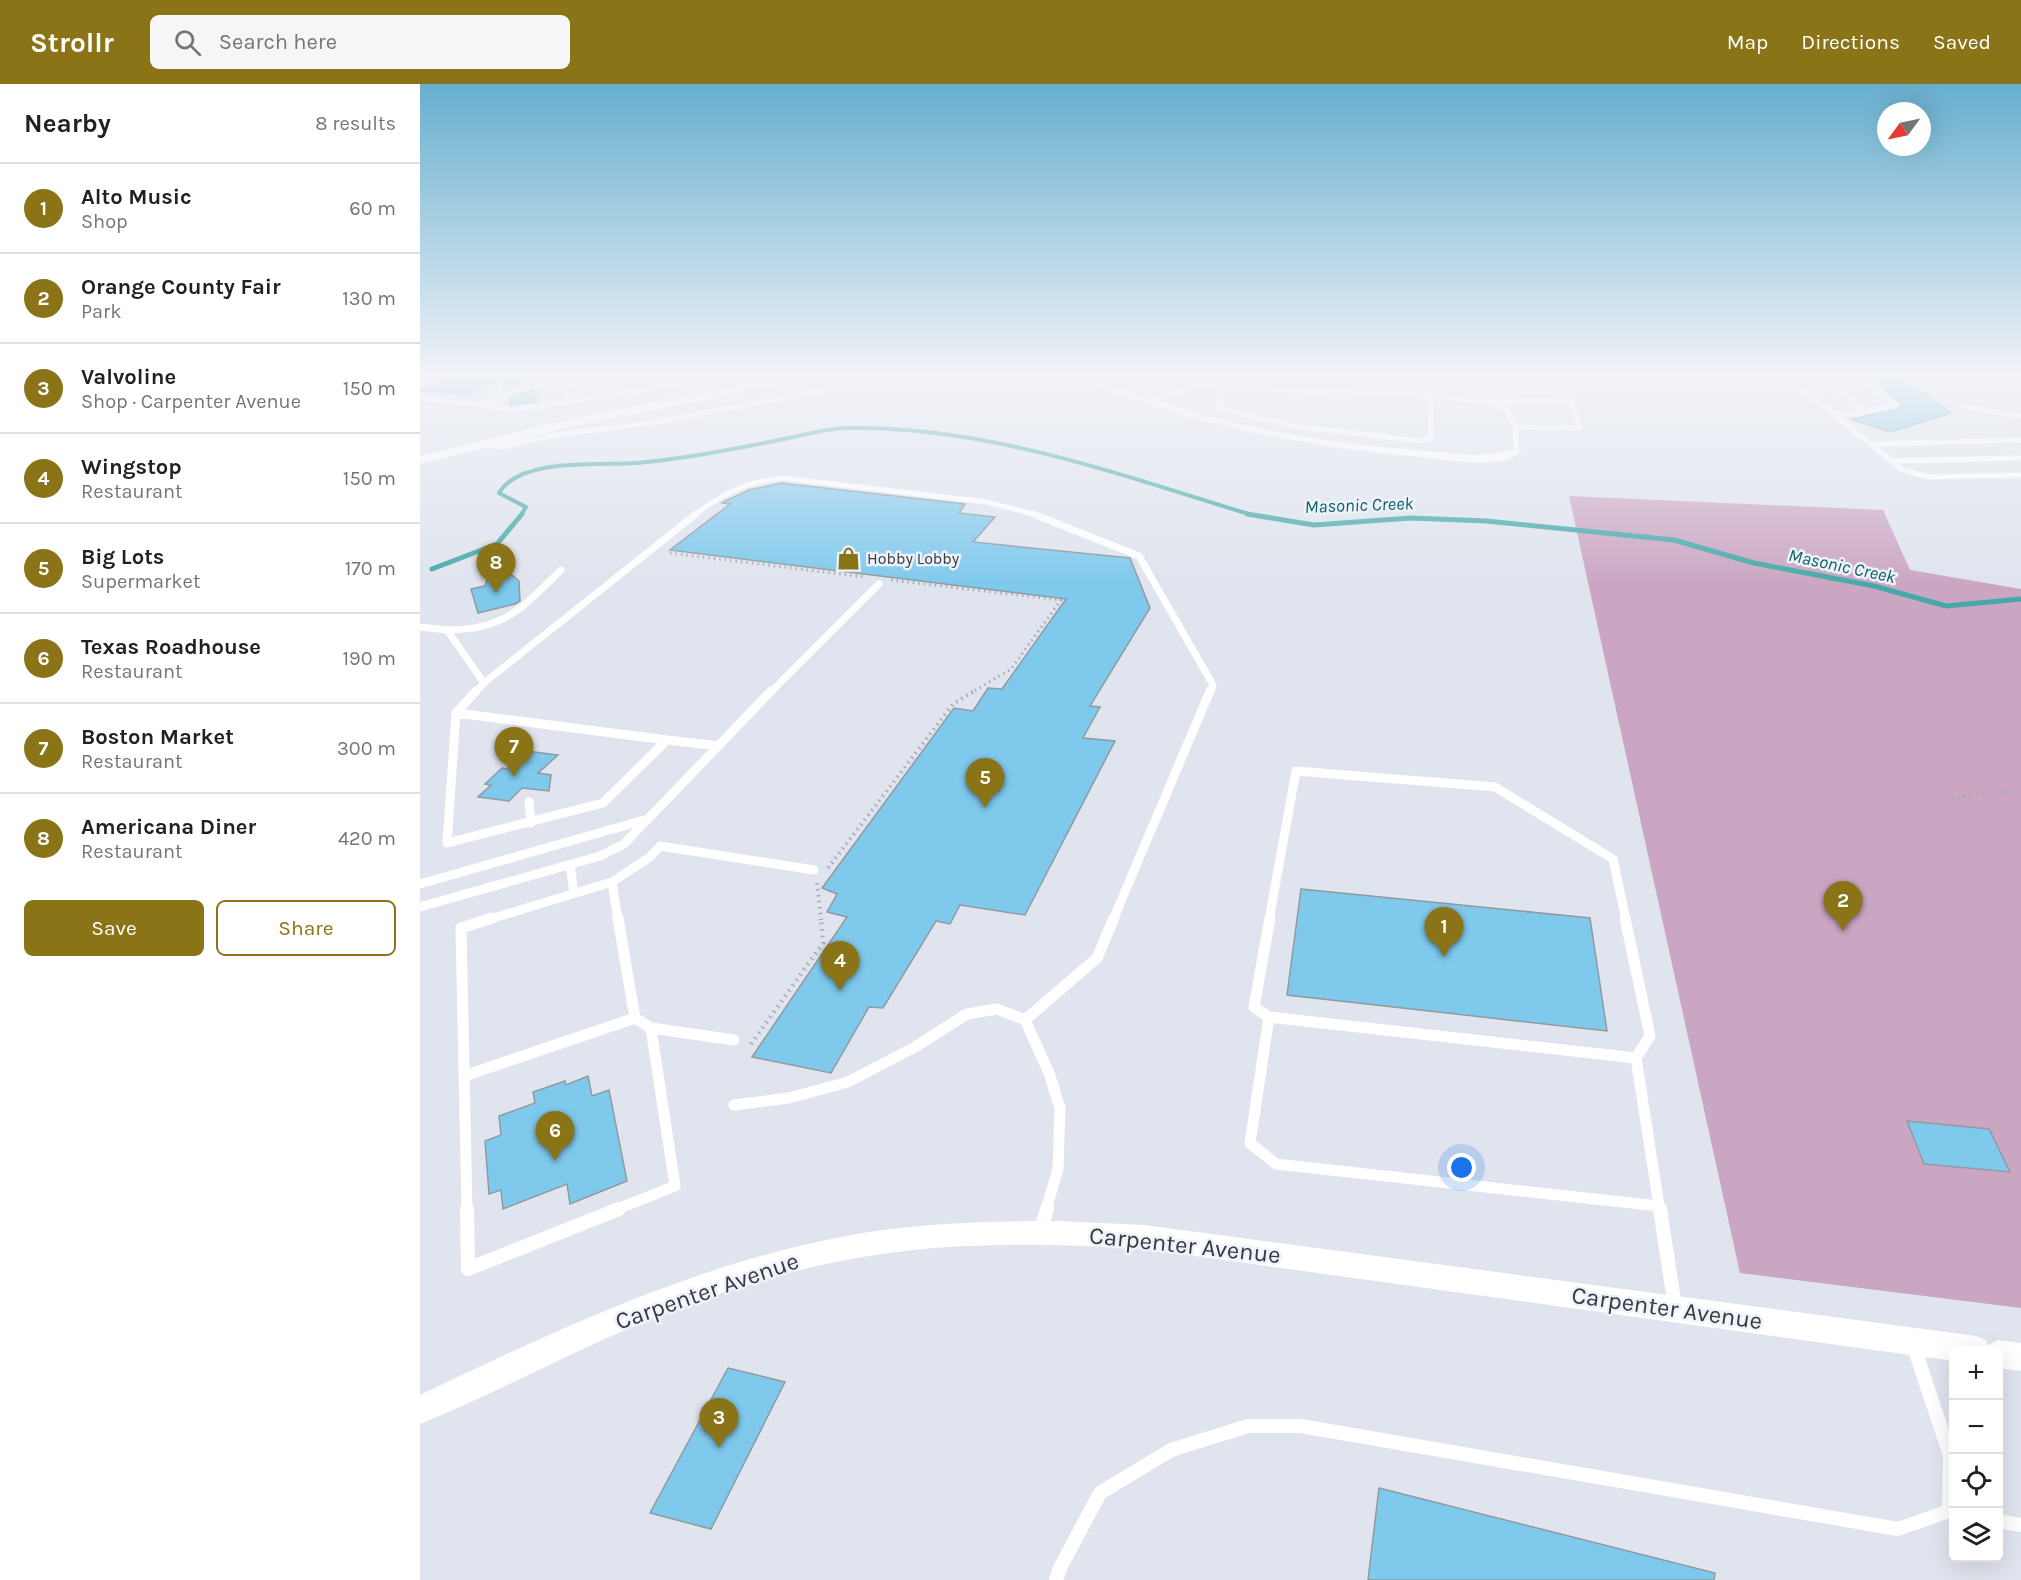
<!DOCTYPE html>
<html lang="en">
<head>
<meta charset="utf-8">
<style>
  :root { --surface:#fff; --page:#f6f6f6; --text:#202124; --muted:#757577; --line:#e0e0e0; --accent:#8a7417 }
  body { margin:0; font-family:Karla,sans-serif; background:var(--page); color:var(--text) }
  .controls { position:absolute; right:18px; bottom:18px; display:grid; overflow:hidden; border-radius:9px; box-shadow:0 6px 24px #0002 }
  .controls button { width:54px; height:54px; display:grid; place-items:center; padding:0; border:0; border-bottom:2px solid var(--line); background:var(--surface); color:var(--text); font:30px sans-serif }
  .compass { position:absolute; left:1457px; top:18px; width:54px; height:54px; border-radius:50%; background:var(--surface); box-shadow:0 6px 24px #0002; rotate:237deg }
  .you { position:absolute; left:1042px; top:1084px; width:21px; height:21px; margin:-15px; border:4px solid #fff; border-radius:50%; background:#1a73e8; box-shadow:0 0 0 9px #1a73e833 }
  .badge { display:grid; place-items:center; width:39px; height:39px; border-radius:50%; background:var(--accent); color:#fff; font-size:20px; font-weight:700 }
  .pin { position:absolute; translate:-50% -50px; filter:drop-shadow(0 2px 3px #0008) }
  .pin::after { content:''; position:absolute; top:32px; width:21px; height:18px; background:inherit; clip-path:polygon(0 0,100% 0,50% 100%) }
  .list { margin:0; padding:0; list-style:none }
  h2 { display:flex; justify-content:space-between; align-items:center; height:78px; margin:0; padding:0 24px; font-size:26px }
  h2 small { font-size:20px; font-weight:400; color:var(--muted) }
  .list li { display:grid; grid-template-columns:39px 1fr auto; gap:18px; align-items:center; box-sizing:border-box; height:90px; padding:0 24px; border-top:2px solid var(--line) }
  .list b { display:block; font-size:22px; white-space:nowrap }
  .list p { margin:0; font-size:20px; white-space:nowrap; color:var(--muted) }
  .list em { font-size:20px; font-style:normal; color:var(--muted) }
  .actions { display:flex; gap:12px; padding:18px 24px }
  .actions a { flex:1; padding:14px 0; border:2px solid var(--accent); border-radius:9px; text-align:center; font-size:21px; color:var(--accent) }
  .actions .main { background:var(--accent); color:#fff }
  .icon { flex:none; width:33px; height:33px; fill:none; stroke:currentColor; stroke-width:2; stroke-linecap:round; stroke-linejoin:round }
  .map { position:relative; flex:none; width:1601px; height:1496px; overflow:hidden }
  header { display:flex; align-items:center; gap:36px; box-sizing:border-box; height:84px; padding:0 30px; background:var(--accent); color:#fff }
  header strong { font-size:28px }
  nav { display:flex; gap:33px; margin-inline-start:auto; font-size:21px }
  .search { width:420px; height:54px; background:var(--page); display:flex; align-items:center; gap:15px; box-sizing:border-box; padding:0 21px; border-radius:9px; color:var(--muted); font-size:22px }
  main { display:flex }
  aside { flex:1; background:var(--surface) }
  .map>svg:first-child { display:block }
  .green { fill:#cba6c3 }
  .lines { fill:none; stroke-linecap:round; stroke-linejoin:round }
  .stream-far1 { stroke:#47a8a9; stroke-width:4 }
  .stream { stroke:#47a8a9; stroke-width:5 }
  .building { fill:#7fc9ed; stroke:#909a9f; stroke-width:1.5 }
  .path-far2 { stroke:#a8abb3; stroke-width:3; stroke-dasharray:1.5 4; stroke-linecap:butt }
  .path-far1 { stroke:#a8abb3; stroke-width:4; stroke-dasharray:1.5 4.5; stroke-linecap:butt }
  .path { stroke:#a8abb3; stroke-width:4.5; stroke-dasharray:1.5 5; stroke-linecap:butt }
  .service-far4 { stroke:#fff; stroke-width:5 }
  .service-far3 { stroke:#fff; stroke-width:7 }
  .service-far2 { stroke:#fff; stroke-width:9 }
  .service-far1 { stroke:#fff; stroke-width:11 }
  .service { stroke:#fff; stroke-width:14 }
  .minor { fill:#fff; fill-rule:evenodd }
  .tertiary { fill:#fff; fill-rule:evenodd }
  .labels { text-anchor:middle; stroke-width:5; stroke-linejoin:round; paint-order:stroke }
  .far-poi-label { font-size:16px; fill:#383a3d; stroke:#edf2fb; text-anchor:start }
  .far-water-label { font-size:18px; font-style:italic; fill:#0f6162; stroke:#edf2fb }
  .near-street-label { font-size:24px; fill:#383a3d; stroke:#edf2fb }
</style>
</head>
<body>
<header>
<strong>Strollr</strong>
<div class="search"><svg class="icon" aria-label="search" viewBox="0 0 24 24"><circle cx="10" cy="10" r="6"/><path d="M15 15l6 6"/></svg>Search here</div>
<nav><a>Map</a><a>Directions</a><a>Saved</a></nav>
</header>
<main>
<aside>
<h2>Nearby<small>8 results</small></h2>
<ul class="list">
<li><span class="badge">1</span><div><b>Alto Music</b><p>Shop</p></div><em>60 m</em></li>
<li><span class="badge">2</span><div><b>Orange County Fair</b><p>Park</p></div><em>130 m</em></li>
<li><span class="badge">3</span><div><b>Valvoline</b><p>Shop · Carpenter Avenue</p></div><em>150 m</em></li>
<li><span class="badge">4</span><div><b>Wingstop</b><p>Restaurant</p></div><em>150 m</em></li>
<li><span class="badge">5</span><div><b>Big Lots</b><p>Supermarket</p></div><em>170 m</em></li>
<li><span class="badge">6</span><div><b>Texas Roadhouse</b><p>Restaurant</p></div><em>190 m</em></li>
<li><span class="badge">7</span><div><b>Boston Market</b><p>Restaurant</p></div><em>300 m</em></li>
<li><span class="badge">8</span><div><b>Americana Diner</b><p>Restaurant</p></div><em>420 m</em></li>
</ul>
<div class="actions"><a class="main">Save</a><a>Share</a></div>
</aside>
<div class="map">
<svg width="1601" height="1496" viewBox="0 0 1601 1496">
  <rect width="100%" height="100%" fill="#e0e4ee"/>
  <!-- green -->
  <path class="green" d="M1149,412L1463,426L1490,486L1601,505V1224L1320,1189Z"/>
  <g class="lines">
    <!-- stream-far1 -->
    <path class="stream-far1" d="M101,431L106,423L79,409C100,373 179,382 216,379C263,375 308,366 354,357C377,353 402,345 426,344C565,341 700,391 832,431"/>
    <!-- stream -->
    <path class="stream" d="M827,430L894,441L991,434L1066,437L1254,456L1334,479L1454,502L1526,522L1601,515
      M12,485L77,460L102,430"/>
  </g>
  <!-- building -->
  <path class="building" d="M32,292H107L108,295L85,306L81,295L47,311L0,307Z
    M1449,292H1480L1531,329L1470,348L1431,335L1476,326L1483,321Z
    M110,306H113L118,317L91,321L89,315Z
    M361,399L545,420L539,429L575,433L553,458L710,474L730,524L670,622L680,623L663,654L695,657L605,831L540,821L530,840L516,837L463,924L449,923L411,989L332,973L427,833L407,828L417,810L402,804L534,624L553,627L568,604L582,605L646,515L250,466L310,420L302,419L303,418L329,406Z
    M91,490L99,497L100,517L95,520L58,529L51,505L65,502L67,496L75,492Z
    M107,667L138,671L118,689L131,691L129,707L102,704L89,717L58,713L71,701L65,700L82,684L87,685Z
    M881,805L1170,834L1187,947L867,911Z
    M168,992L172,1012L189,1006L207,1097L150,1120L147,1100L83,1125L81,1106L69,1110L65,1057L81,1051L79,1032L115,1019L113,1008L145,997L146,1001Z
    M1487,1037L1569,1045L1590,1088L1504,1080Z
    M308,1284L365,1298L291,1445L230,1429Z
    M959,1404L1295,1489L1294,1496H948Z"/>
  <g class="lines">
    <!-- path-far2 -->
    <path class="path-far2" d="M250,469L445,493
      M471,496L641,516L591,585L551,609"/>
    <!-- path-far1 -->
    <path class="path-far1" d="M1520,716L1576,708L1601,709
      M408,784L533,620L554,607
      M397,799L401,836"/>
    <!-- path -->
    <path class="path" d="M331,960L403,859L401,834"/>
    <!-- service-far4 -->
    <path class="service-far4" d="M171,292L144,305L148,318L264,298L275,292
      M1366,292L1483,386L1509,393L1601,391
      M1403,292L1443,328
      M0,301L20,292
      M111,301L144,305
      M803,303L798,323L804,326L874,342L999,357L1011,354V311
      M0,314L63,321L128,292
      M728,317L769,303L779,302L1011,311L1064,318L1151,317L1160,344L1095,343L1096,368
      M63,321L89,326L148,318
      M1074,321L1086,323L1095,343
      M1546,323L1601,332
      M1414,330H1435L1475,321L1442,292
      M66,358L77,363L85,362L136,351L243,337L397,307L406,304L408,292
      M1451,360L1601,356
      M1471,377L1601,374
      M274,431C303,410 328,396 364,394L567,418L617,431"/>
    <!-- service-far3 -->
    <path class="service-far3" d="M613,430L719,472L793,601L790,609
      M0,543L27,546L64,599
      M27,546C85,546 102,524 141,486
      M55,609L64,599L276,430
      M350,609L459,500"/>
    <!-- service-far2 -->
    <path class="service-far2" d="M36,629L56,607
      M36,629L247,656L183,719L27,759Z
      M247,656L299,662
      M109,718L111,739
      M150,781L154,809
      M192,798L230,773L240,762L394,786
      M0,800L228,735
      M0,823L180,772L204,760L351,607
      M67,836L192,798L198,836
      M693,836L790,607
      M849,836L876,687L1075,703L1193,775L1206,836"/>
    <!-- service-far1 -->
    <path class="service-far1" d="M198,834L215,934L231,944
      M1205,834L1230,952L1216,974
      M849,933L834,923L850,834
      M849,933L1216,974L1239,1122L856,1080L830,1059Z
      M231,944L314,956
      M44,992L215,934
      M314,1021L369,1014L428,998L495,963L547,930L577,925L605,936
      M1239,1122L1240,1126
      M47,1126L41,844L72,834
      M195,1126L255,1102L231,944
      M626,1126L638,1085L640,1024L629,989L605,936L677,874L694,834"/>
    <!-- service -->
    <path class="service" d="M47,1125L48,1185L199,1125
      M1240,1125L1255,1223
      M620,1148L627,1125
      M1578,1437L1601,1441
      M636,1496L640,1484L680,1409L751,1366L828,1342H881L1478,1445L1529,1427L1530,1371L1493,1260"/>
    <!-- minor -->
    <path class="minor" d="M661,292C677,291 693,301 708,307C730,314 751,321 773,328C846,349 922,360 997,366C1035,369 1058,375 1096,365L1101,368C1082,386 1033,376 1008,374C910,365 813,349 719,317C701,311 676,305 661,292Z
      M639,1137L724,1141L1556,1252L1566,1256L1568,1261L1578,1256L1601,1259V1287L1578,1284V1266H1534V1277L724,1165C625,1159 524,1157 426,1176C362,1188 300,1208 239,1232C158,1264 81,1307 0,1340V1311C136,1246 276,1180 426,1152C496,1139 568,1137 639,1137Z"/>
    <!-- tertiary -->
    <path class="tertiary" d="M363,292H385L379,296L146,344L0,380V372L146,336Z"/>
  </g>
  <!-- sky -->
  <linearGradient id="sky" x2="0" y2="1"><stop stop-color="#67afcf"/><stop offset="0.58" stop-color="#f1f3f7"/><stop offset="1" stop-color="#f1f3f7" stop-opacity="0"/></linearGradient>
  <rect width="1601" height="501" fill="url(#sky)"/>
  <!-- icons -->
  <defs>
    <symbol id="shop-bare" viewBox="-9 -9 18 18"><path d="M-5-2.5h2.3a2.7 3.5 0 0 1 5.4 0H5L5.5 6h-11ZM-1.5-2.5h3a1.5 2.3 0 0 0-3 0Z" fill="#8a7417" stroke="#edf2fb" stroke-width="2.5" paint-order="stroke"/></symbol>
  </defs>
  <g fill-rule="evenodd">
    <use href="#shop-bare" x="412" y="458" width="33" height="33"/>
  </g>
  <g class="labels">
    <!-- far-poi labels -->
    <g class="far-poi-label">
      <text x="447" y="480">Hobby Lobby</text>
    </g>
    <!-- far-water labels -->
    <g class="far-water-label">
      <text transform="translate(939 421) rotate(-2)" y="6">Masonic Creek</text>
      <text transform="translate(1422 482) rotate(12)" y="6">Masonic Creek</text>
    </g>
    <!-- near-street labels -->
    <g class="near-street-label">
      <text transform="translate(765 1161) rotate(6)" y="8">Carpenter Avenue</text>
      <text transform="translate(287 1207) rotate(-19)" y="8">Carpenter Avenue</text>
      <text transform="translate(1247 1224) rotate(8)" y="8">Carpenter Avenue</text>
    </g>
  </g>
</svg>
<div class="controls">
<button>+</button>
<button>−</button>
<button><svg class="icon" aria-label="locate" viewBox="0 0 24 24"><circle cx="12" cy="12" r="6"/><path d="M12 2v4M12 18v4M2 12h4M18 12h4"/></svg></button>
<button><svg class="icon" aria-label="layers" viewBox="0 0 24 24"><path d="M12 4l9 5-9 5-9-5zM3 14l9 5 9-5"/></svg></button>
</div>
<svg class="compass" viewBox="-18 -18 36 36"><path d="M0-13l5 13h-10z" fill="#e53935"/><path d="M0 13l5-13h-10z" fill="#757577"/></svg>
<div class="you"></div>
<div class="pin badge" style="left:1024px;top:873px">1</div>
<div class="pin badge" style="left:1423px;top:847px">2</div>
<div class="pin badge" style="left:299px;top:1364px">3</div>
<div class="pin badge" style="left:420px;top:907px">4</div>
<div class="pin badge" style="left:565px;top:724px">5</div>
<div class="pin badge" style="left:135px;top:1077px">6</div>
<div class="pin badge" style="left:94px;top:693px">7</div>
<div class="pin badge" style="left:76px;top:509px">8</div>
</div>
</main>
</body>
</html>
